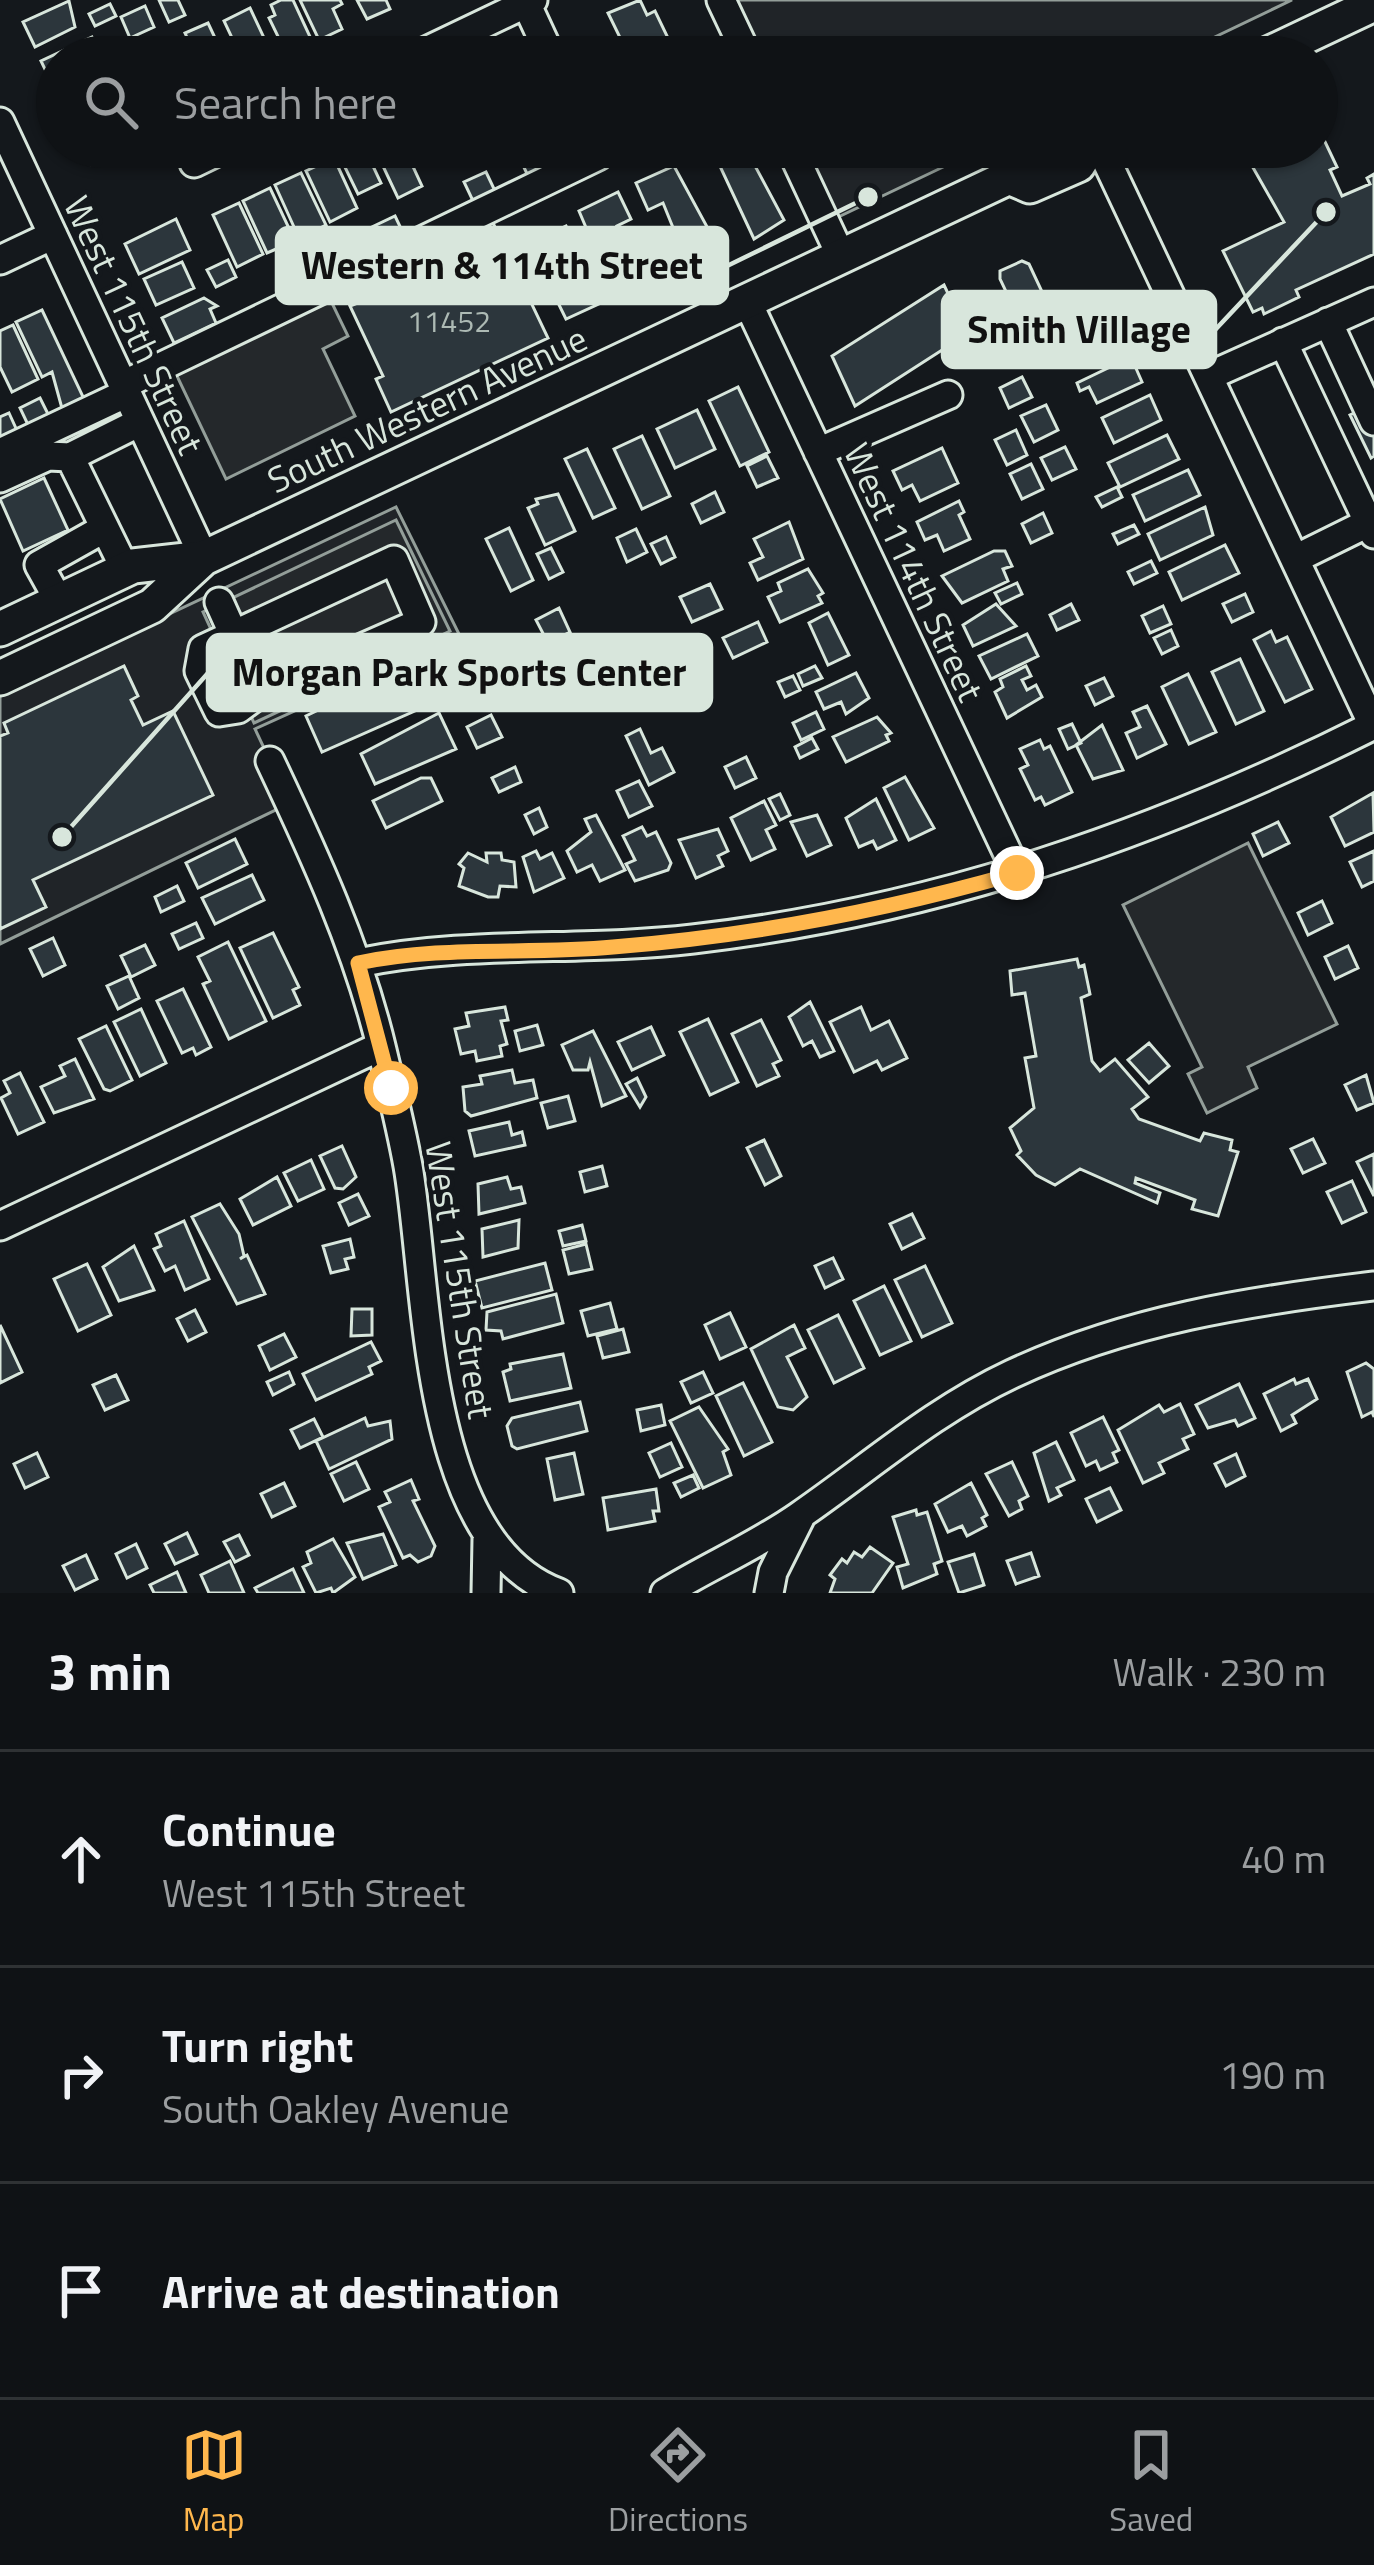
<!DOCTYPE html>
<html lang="en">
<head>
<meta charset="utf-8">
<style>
  :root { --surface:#0f1215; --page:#181b1e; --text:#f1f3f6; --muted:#9b9ea0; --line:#2f3234; --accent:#ffb74d }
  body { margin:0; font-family:"Titillium Web",sans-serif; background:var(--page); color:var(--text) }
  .stop { position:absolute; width:36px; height:36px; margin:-27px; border:9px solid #ffb74d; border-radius:50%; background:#fff }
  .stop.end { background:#ffb74d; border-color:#fff; box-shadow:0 3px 12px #0008 }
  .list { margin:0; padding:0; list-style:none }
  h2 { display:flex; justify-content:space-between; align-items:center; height:156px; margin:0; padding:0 48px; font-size:51px }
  h2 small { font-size:39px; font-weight:400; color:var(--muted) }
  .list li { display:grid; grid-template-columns:78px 1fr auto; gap:36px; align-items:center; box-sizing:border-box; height:216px; padding:0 48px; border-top:3px solid var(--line) }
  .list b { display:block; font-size:45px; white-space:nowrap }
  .list p { margin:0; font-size:39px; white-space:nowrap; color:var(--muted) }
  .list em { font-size:39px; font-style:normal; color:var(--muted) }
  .icon { flex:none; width:66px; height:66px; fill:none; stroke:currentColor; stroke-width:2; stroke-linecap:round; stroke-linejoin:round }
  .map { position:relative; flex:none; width:1374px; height:1593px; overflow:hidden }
  .search { position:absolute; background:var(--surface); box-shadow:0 3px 9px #0004; left:36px; right:36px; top:36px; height:132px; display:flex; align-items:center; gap:30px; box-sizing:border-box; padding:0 42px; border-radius:66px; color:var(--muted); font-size:45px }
  .sheet { height:804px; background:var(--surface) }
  nav { display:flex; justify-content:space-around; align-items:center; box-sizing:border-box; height:168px; border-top:3px solid var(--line); background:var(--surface); font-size:33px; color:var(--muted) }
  nav a { display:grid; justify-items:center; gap:6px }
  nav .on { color:var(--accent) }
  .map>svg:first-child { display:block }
  .green { fill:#202428; stroke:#939e99; stroke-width:3 }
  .parking { fill:#24282b; stroke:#939e99; stroke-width:3 }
  .building { fill:#2c363c; stroke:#d8e6dc; stroke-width:3 }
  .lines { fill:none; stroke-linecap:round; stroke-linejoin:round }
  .minor-casing { stroke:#d8e6dc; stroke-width:33 }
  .major-casing { stroke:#d8e6dc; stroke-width:39 }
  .minor { stroke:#14181c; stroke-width:27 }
  .major { stroke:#14181c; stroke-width:33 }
  .route { stroke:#ffb74d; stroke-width:15 }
  .labels { text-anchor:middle; stroke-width:9; stroke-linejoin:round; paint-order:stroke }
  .number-label { font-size:30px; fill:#adbab4 }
  .street-label { font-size:36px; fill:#d8e6dc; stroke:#14181c }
  .leader { fill:none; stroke:#d8e6dc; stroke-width:4.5 }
  .callout-dot { fill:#d8e6dc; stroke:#14181c; stroke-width:4.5 }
  .callout { fill:#d8e6dc; stroke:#d8e6dc; stroke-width:4.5 }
  .callout-label { font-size:39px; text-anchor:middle; font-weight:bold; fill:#111 }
</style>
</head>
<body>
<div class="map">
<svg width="1374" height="1593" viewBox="0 0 1374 1593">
  <rect width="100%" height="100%" fill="#14181c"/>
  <!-- green -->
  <path class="green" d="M732,0H1292L1173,57H759Z
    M801,147H985L834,219Z
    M396,507L460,636L255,729L290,803L0,944V694Z"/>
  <!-- parking -->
  <path class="parking" d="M330,299L348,336L323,349L355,416L226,479L176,374Z
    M396,520L450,631L254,723L203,612Z
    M1248,843L1337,1024L1248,1067L1257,1088L1207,1113L1188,1074L1202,1067L1123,905Z"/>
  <!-- building -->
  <path class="building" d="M159,0H178L185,15L169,22Z
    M281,0H293L312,41L286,53L269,18L275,15L271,5Z
    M300,0H340L342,4L333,9L342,29L319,40Z
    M357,0H386L390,9L367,19Z
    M640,0L647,15L655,11L668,38L629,56L608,13Z
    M69,1L75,27L35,47L23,22Z
    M110,4L116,16L95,26L89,14Z
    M145,6L154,27L130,38L121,17Z
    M250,8L273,57H241L224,21Z
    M208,23L224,57H196L185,33Z
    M92,37L100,55L57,57L52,84L41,61Z
    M169,38L178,57H147L143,50Z
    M126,43L132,55L107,57L105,52Z
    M1317,125L1337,167L1330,170L1342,196L1370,184L1367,178L1374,174V254L1296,290L1299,297L1264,314L1262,308L1253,312L1223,251L1284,222L1247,157L1259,147H1317Z
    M82,147H129L91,165Z
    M364,147L381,183L358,194L340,157Z
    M374,147H404L422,186L398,198Z
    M411,147H440L442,152L419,163Z
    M543,147H571L576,157L553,168Z
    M746,149L784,220L754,239L718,162Z
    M534,150L545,173L530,180L519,157Z
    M334,158L357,208L330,222L306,171Z
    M674,166L718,247L687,262L663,203L648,210L636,183Z
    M486,172L496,193L474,203L464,182Z
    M301,173L326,225L299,238L275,185Z
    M270,188L295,241L267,253L243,201Z
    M618,192L631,219L617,226L647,281L615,296L579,211Z
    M239,203L263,254L237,267L213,215Z
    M395,216L406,239L383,250L372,227Z
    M176,219L190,250L139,274L125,244Z
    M493,223L548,338L391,412L376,379L383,376L350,306L358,303L352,289Z
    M566,226L603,302L566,319L529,244Z
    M228,260L236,277L216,287L207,270Z
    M1022,261L1029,264L1059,328L1030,342L1000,279V271Z
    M182,262L194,288L156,305L144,279Z
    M944,285L967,334L855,406L832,356Z
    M204,298L217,306L210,309L216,323L174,343L162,318Z
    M42,310L85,401L63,412L52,372L42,377L16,322Z
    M13,325L38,379L12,392L0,367V331Z
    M1131,357L1142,382L1097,403L1089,387L1080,391L1077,383Z
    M1022,377L1032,397L1009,408L1000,388Z
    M738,387L769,452L740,466L709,401Z
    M1150,395L1161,420L1114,443L1102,418Z
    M40,398L51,420L30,429L20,408Z
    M1374,404V456L1371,458L1350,415Z
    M1046,405L1058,430L1034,442L1021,416Z
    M697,410L715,449L675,468L657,429Z
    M9,413L19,435L0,443V417Z
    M1016,430L1027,455L1007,465L995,440Z
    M1167,435L1179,459L1120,487L1108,463Z
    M642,436L670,496L642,509L614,449Z
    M1065,447L1076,469L1052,480L1041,458Z
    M942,448L958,483L920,501L912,485L902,490L893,471Z
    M587,449L615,508L593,518L565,459Z
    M767,456L778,478L757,487L747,466Z
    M1031,464L1043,489L1022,499L1010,474Z
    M1188,470L1200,495L1145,521L1133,495Z
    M44,478L68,530L23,551L0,499Z
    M1117,487L1122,497L1102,507L1096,497Z
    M715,492L724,512L701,523L692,504Z
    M558,494L575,531L545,545L528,508L538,504L536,499Z
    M959,501L964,512L959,515L970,539L944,551L937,535L925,540L917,522Z
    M1205,507L1213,535L1160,560L1148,534Z
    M1043,513L1052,533L1031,543L1022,524Z
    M789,522L803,559L758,580L750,563L763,557L754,539Z
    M1134,525L1139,534L1118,544L1113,534Z
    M509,528L533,580L511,591L486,539Z
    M636,529L647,552L627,562L617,538Z
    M666,537L675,557L661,564L651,544Z
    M1225,545L1239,573L1182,600L1169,572Z
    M551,548L563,572L549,579L537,554Z
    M994,551H1005L1012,566L1003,569L1008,581L962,603L942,576Z
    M1151,561L1157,573L1134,584L1128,572Z
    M808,569L823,593L818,596L822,603L780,622L768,597L781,591L778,583Z
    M1017,583L1022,594L1001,604L995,593Z
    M710,584L722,609L692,622L680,597Z
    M1245,594L1253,612L1232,622L1223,604Z
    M996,604L1016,626L973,646L963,625Z
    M1071,604L1079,620L1057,630L1050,615Z
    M1163,606L1171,624L1150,633L1142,616Z
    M559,608L570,632L548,643L536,620Z
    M828,613L849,655L828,665L809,623Z
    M758,622L767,642L733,658L723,638Z
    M1171,630L1178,646L1162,654L1154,638Z
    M1271,631L1276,642L1287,637L1312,689L1285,702L1254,640Z
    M1027,634L1038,656L991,679L979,656Z
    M1240,659L1264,711L1236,724L1212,672Z
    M124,666L138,696L131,700L143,725L173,711L213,795L33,880L46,907L0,929V736L8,733L4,723Z
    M815,666L822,678L803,686L798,674Z
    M1026,666L1031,676L1022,680L1027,690L1036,685L1042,697L1007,718L995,692L1003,687L1000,679Z
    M399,671L417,710L322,752L306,716Z
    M856,673L869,698L846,714L841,702L824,709L816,692Z
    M1188,674L1216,732L1189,744L1162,687Z
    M793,676L800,690L785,697L778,682Z
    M1104,678L1113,696L1095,705L1086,686Z
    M1147,706L1166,744L1137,758L1126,733L1140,727L1133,712Z
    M816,712L824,729L801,740L793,723Z
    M439,713L456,749L375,784L361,754Z
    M491,715L502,737L477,748L467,727Z
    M877,717L891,733L886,735L889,741L846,762L833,737Z
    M1072,724L1081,743L1068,749L1059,729Z
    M1102,725L1123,770L1093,779L1076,745Z
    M640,729L651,753L662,748L674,772L649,785L626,736Z
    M812,738L818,749L800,758L795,747Z
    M1040,740L1044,749L1050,746L1072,792L1045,805L1041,797L1035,800L1020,769L1028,765L1020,749Z
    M746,757L756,778L735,788L725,767Z
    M515,767L521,782L499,792L492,778Z
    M905,777L934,828L909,840L884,788Z
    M421,778H431L442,801L386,828L373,801Z
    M639,781L652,806L629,817L617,791Z
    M1373,793L1374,832L1345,846L1331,817Z
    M780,794L790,815L780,820L769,799Z
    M876,799L896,840L877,849L873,841L859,847L846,818Z
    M764,801L776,825L766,830L775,849L751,860L731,818Z
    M539,808L547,827L534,834L525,815Z
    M596,815L625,870L600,881L592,865L577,872L567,851L591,832L585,819Z
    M817,815L831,845L807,856L791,822Z
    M1278,822L1289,843L1263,856L1253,834Z
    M642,827L647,836L656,832L671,863L668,870L635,881L626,864L635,860L623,836Z
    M718,829L728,851L718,856L723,866L696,878L679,840Z
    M235,839L247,864L198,888L186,863Z
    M536,851L540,859L552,853L564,878L534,892L523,857Z
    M1374,851V881L1362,887L1350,862Z
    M468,853L487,862L486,853H501L502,860L514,862L516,887L500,886L498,897H488L459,886L464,868L459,864Z
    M252,875L264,900L215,924L202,898Z
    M177,886L184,901L161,912L155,897Z
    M1322,901L1332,923L1308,935L1298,913Z
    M196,923L203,938L179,949L172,934Z
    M273,933L299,987L293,990L300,1005L273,1018L240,948Z
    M53,938L65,965L43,976L30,949Z
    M228,942L266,1021L229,1039L203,984L210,981L198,957Z
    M145,945L155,965L131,977L121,956Z
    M1348,946L1358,968L1335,979L1325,957Z
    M1077,959L1079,967L1084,965L1090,994L1081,998L1092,1061L1100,1071L1115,1059L1148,1097L1132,1109L1139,1119L1200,1141L1204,1133L1232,1140L1230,1150L1238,1152L1218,1216L1192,1209L1195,1200L1136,1178L1135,1183L1160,1193L1157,1203L1080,1169L1055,1185L1036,1175L1017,1155L1021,1151L1010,1128L1034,1108L1025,1058L1036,1056L1025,993L1012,995L1010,971Z
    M129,976L139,998L118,1009L107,986Z
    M183,989L211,1047L196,1055L193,1048L182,1053L157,1001Z
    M810,1002L834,1051L820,1057L812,1041L803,1046L789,1017Z
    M505,1007L508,1020L501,1021L507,1044L500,1046L502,1056L477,1061L475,1051L461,1054L455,1029L469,1026L466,1013Z
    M861,1007L871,1030L889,1021L907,1058L882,1070L877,1061L854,1072L830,1022Z
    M141,1009L166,1063L140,1076L114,1022Z
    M708,1019L738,1082L710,1095L680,1032Z
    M761,1020L781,1060L773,1064L779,1076L757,1086L732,1034Z
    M537,1025L543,1045L520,1051L515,1031Z
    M106,1026L132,1080L110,1091L104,1089L79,1039Z
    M651,1027L664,1055L632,1070L618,1042Z
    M593,1031L626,1096L602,1106L590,1062L588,1070H573L562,1045Z
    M1149,1043L1169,1066L1149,1083L1128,1060Z
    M75,1059L94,1099L54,1113L41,1087L65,1076L60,1066Z
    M512,1070L515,1083L533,1080L537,1098L471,1116L465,1111L463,1087L482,1084L480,1076Z
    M20,1073L44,1122L18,1134L1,1098L10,1093L4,1081Z
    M1366,1075L1374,1103L1357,1110L1345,1085Z
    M637,1078L646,1097L640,1107L626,1084Z
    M568,1096L575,1121L548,1128L541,1103Z
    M509,1122L512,1135L522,1132L525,1145L475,1156L469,1131Z
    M1313,1139L1325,1163L1303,1173L1291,1149Z
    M764,1140L781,1176L765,1185L747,1148Z
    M342,1146L356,1177L343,1189L335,1188L320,1156Z
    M1374,1154V1196L1357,1162Z
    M311,1160L324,1189L298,1201L284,1173Z
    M602,1166L607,1186L585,1192L580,1172Z
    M277,1177L291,1206L253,1225L240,1199Z
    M507,1177L511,1189L521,1187L525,1203L479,1214L478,1184Z
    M1352,1181L1366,1212L1342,1223L1327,1192Z
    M358,1194L369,1216L349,1225L339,1203Z
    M220,1204L239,1234L244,1256L240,1259L247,1255L265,1294L237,1304L192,1217Z
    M912,1214L924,1238L902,1249L890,1224Z
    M519,1220L518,1248L483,1257L482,1229Z
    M184,1221L209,1279L185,1290L175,1266L165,1271L154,1249L161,1246L156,1234Z
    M582,1225L586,1241L563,1246L559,1231Z
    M350,1239L354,1257L345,1259L348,1269L331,1273L323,1246Z
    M586,1244L592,1269L569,1274L563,1250Z
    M134,1246L154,1290L119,1301L103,1267Z
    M833,1258L843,1279L825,1288L815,1266Z
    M545,1263L552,1290L482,1308L475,1281Z
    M87,1264L111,1315L78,1331L54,1279Z
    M925,1266L952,1323L922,1337L895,1280Z
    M884,1286L911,1341L880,1355L854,1301Z
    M556,1294L563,1323L503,1339L501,1331L486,1330L487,1312Z
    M610,1303L617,1329L588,1336L581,1311Z
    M352,1309H372V1335L351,1336Z
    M195,1310L206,1332L188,1341L177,1319Z
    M730,1313L746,1347L720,1359L705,1325Z
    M838,1315L864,1368L834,1383L808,1330Z
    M0,1325L22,1372L0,1383Z
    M794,1325L805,1348L787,1357L807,1397L793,1410L778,1407L751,1349Z
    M623,1329L629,1352L603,1358L597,1336Z
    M284,1334L296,1357L270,1370L259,1346Z
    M371,1342L381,1361L369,1367L372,1374L316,1400L303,1374Z
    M563,1354L571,1388L510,1401L503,1372L511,1369L510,1364Z
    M1366,1363L1374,1369V1417L1372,1412L1362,1417L1347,1372Z
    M289,1372L294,1384L273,1395L267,1382Z
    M703,1372L713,1393L691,1403L681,1382Z
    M116,1375L128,1400L105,1410L93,1385Z
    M1294,1379L1296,1384L1308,1379L1317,1399L1292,1415L1296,1423L1281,1431L1264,1394Z
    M743,1383L772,1442L744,1456L716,1396Z
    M1239,1384L1255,1418L1238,1426L1235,1420L1208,1428L1196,1405Z
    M580,1402L587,1431L517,1449L512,1446L507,1426L512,1418Z
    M1180,1404L1194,1434L1183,1439L1188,1449L1159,1463L1164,1473L1143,1483L1118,1430L1159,1405L1164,1412Z
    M661,1405L665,1425L641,1431L637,1410Z
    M699,1407L728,1449L723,1452L731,1475L703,1488L670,1421Z
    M1103,1417L1119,1450L1113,1453L1117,1462L1100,1470L1096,1461L1086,1466L1071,1433Z
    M365,1418L368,1426L390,1421L392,1439L329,1469L316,1441Z
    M314,1419L323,1437L300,1448L291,1430Z
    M1056,1442L1074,1480L1057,1488L1061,1495L1049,1501L1034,1453Z
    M671,1443L682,1467L660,1477L649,1453Z
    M37,1453L48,1477L25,1488L14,1464Z
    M574,1453L583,1494L555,1500L547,1459Z
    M1236,1454L1245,1476L1226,1486L1215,1464Z
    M356,1462L369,1489L344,1501L331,1474Z
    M1012,1462L1028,1496L1019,1501L1022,1509L1009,1516L986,1474Z
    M693,1475L699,1488L681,1497L674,1483Z
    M411,1480L419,1499L413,1501L435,1546L431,1556L418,1562L410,1555L403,1558L379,1507L390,1502L385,1492Z
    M284,1483L295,1506L272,1517L261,1494Z
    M971,1483L987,1515L982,1518L986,1526L967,1536L962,1526L948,1532L935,1504Z
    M1110,1488L1121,1510L1097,1522L1086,1499Z
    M656,1489L659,1511H653L655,1521L608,1530L603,1498Z
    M916,1510L917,1515L927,1512L942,1561L934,1564L937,1574L903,1588L897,1567L908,1564L893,1517Z
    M187,1533L197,1554L175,1564L165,1544Z
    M383,1534L396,1565L363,1579L347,1543Z
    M239,1535L249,1555L235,1562L224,1542Z
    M333,1539L355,1577L333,1593L331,1588L316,1593L303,1567L311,1563L307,1552Z
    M136,1544L147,1568L127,1578L116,1554Z
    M870,1547L893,1563L872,1593H830L835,1579L830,1575L842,1559L847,1563L854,1552L862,1557Z
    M1031,1553L1039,1576L1016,1584L1007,1561Z
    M974,1554L984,1585L959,1593L948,1562Z
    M86,1555L97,1579L75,1590L63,1566Z
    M230,1561L244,1593H209L201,1575Z
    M293,1569L304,1593H258L255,1588Z
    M177,1572L186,1593H154L150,1585Z"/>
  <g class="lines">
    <defs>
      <path id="minor" d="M721,0L748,57
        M526,3L551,57
        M414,57L533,0
        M0,122L204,558
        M790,147L841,256
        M1100,147L1373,725
        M194,163L227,147
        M0,260L53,235
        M747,301L1017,873
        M1328,322L1374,421
        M1283,342L1374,534
        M1209,376L1374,302
        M123,385L598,156L593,147
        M818,452L948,395
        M0,453L127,393
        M0,478L48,456L70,457
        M1295,559L1374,520
        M125,569L70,457L140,422
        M59,601L39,565L105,528
        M219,602L260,693L421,622L394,560L203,649L199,671L219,712L238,709L260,693
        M270,761C314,854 358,949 382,1050C391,1088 401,1127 408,1166C429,1286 421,1543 559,1593
        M358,963C468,940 581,952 693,939C935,911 1157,834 1374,725
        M0,1226L381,1046
        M486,1593L487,1539
        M665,1593C709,1566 756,1546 799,1516C870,1467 933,1411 1012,1374C1127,1320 1249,1301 1374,1286
        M769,1593L773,1572L800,1518"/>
      <path id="major" d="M1262,57L1374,4
        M1009,177L1030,186L1078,165L1089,147
        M0,629L133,566L204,558
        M0,678L152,606L204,558L1009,177L1017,151L1026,147"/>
    </defs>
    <!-- minor casing -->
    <use href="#minor" class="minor-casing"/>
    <!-- major casing -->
    <use href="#major" class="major-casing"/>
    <!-- minor -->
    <use href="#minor" class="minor"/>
    <!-- major -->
    <use href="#major" class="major"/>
  </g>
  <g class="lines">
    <!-- route -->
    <path class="route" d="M391,1088L358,963C443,945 527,955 613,947C751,936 884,911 1017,873"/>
  </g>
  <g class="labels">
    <!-- number labels -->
    <g class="number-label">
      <text x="449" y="332">11452</text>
    </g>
    <!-- street labels -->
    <g class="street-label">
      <text transform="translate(134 325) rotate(65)" y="13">West 115th Street</text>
      <text transform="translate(427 409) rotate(-25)" y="13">South Western Avenue</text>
      <text transform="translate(914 572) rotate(65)" y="13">West 114th Street</text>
      <text transform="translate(460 1280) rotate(81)" y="13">West 115th Street</text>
    </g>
  </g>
  <!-- callouts -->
  <path class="leader" d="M868 197L727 266M1326 212L1215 330M62 837L208 673"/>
  <g class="callout-dot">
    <circle cx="868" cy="197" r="12"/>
    <circle cx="1326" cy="212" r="12"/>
    <circle cx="62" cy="837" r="12"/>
  </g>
  <g class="callout">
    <rect x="277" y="228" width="450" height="75" rx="12"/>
    <rect x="943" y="292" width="272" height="75" rx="12"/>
    <rect x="208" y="635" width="503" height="75" rx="12"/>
  </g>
  <g class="callout-label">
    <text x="502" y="279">Western &amp; 114th Street</text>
    <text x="1079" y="343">Smith Village</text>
    <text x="459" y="686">Morgan Park Sports Center</text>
  </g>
</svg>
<div class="stop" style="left:391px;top:1088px"></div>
<div class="stop end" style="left:1017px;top:873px"></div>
<div class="search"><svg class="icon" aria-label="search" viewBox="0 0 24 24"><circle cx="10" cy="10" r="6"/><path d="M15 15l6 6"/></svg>Search here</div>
</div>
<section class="sheet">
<h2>3 min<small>Walk · 230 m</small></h2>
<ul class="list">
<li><svg class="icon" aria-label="ahead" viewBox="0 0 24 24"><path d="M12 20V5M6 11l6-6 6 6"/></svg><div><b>Continue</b><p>West 115th Street</p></div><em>40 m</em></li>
<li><svg class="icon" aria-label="right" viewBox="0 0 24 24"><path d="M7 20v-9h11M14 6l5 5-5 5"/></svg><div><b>Turn right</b><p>South Oakley Avenue</p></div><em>190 m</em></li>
<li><svg class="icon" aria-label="arrive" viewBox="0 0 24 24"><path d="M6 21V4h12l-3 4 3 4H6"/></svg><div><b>Arrive at destination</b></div></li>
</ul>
</section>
<nav>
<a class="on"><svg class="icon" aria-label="map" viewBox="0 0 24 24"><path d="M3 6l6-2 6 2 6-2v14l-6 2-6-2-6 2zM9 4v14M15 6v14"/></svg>Map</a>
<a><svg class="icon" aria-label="directions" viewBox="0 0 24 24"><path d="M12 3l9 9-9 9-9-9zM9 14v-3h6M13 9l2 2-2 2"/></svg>Directions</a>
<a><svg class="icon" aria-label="saved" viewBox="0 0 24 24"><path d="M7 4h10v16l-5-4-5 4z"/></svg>Saved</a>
</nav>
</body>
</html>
